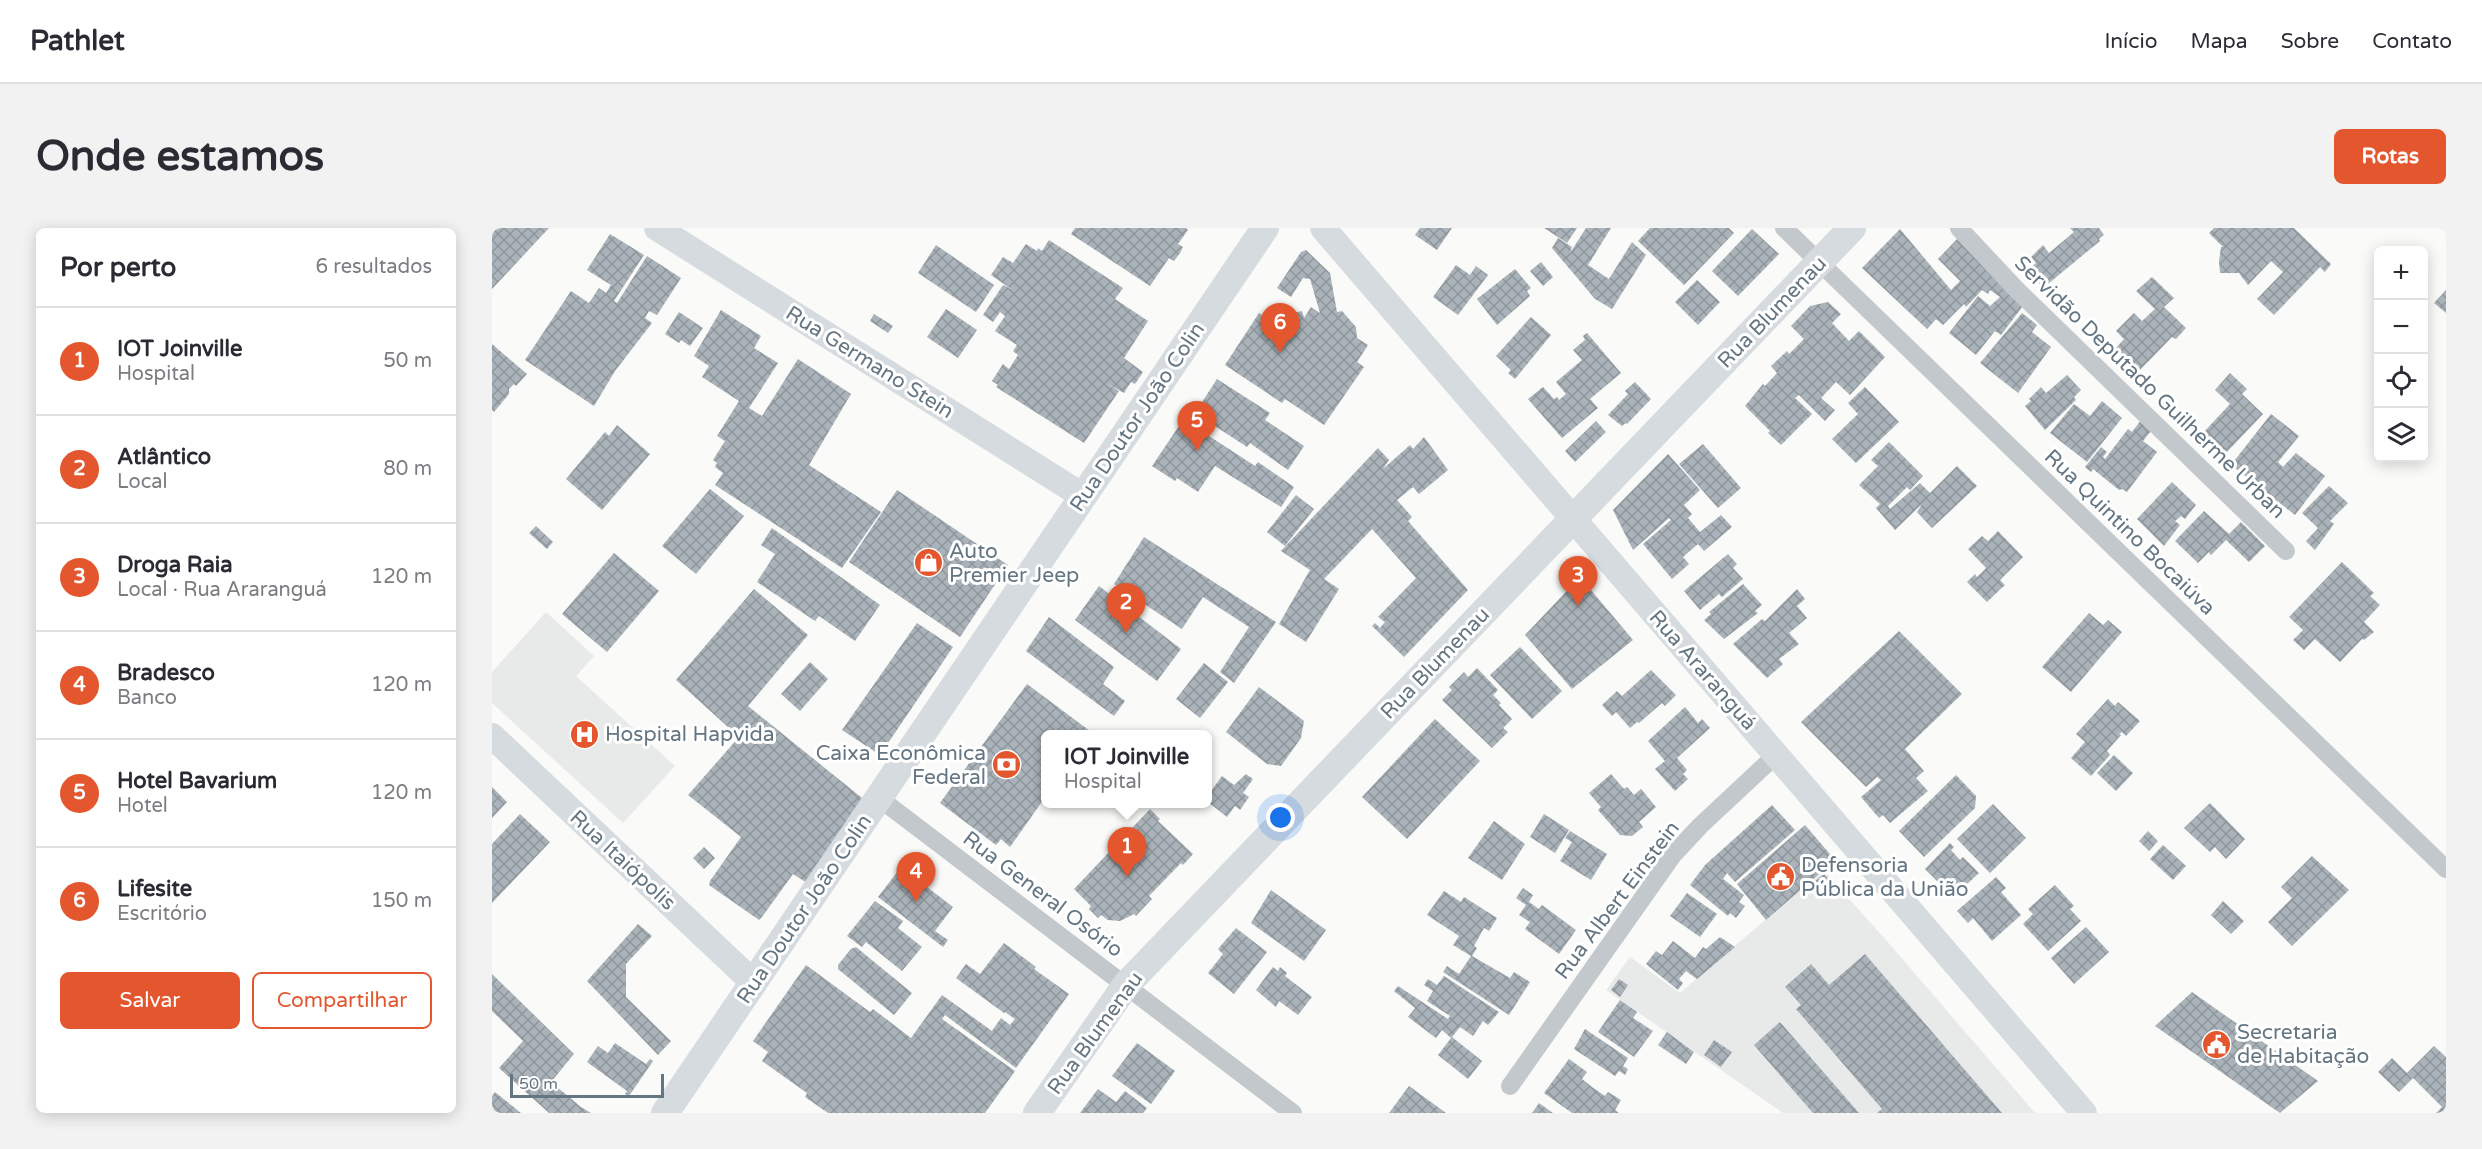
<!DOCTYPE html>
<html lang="pt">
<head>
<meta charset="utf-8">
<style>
  :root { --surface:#fff; --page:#f2f2f3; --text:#2b2b33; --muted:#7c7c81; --line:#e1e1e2; --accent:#e4572e }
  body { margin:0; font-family:"Varela Round",sans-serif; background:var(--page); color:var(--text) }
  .controls { position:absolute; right:18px; top:18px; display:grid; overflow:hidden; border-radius:9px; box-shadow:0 3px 15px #0003 }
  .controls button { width:54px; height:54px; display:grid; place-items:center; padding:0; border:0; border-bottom:2px solid var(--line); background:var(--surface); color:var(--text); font:30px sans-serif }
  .scale { position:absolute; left:18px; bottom:15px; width:154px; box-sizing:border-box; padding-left:6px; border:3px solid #657683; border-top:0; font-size:16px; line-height:21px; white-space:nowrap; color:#657683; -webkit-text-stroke:4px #fff; paint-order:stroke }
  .you { position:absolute; left:789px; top:590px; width:21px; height:21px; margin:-15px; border:4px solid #fff; border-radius:50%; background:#1a73e8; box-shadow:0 0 0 9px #1a73e833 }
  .badge { display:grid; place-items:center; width:39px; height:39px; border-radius:50%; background:var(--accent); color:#fff; font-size:20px; font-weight:700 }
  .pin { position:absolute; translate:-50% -50px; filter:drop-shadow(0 2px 3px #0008) }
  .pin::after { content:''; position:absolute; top:32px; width:21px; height:18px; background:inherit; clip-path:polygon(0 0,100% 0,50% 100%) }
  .popup { position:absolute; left:549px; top:502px; width:171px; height:78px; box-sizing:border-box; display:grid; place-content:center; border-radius:9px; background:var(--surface); filter:drop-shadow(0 2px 4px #0005); font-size:20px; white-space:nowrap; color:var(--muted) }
  .popup b { font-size:22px; color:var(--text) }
  .popup::after { content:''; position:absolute; left:50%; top:100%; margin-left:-12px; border:12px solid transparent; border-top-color:var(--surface) }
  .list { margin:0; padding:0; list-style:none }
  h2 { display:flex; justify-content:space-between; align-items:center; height:78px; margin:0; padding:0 24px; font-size:26px }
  h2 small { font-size:20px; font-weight:400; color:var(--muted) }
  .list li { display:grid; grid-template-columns:39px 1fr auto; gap:18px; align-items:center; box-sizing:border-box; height:108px; padding:0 24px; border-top:2px solid var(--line) }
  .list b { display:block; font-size:22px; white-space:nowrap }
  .list p { margin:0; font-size:20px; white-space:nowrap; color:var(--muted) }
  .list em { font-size:20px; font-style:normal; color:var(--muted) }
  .actions { display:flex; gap:12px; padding:18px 24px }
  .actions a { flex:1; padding:14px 0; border:2px solid var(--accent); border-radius:9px; text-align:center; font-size:21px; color:var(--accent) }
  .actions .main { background:var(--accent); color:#fff }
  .icon { flex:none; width:33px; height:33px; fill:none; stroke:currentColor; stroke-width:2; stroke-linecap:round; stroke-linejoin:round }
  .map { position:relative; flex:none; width:1954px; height:885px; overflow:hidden; border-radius:9px }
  header { display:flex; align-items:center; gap:36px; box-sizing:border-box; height:84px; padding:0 30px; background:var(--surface); border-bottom:2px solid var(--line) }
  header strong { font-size:28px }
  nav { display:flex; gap:33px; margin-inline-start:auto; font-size:21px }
  .intro { display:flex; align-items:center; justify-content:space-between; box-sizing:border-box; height:144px; padding:0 36px }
  h1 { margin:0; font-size:42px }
  .button { padding:15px 27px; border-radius:9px; background:var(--accent); color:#fff; font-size:21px; font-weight:700 }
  main { display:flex; gap:36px; padding:0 36px }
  aside { flex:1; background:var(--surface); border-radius:9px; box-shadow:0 3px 15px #0003 }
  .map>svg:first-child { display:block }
  .built { fill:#e8e9e9 }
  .building { fill:url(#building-cross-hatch) }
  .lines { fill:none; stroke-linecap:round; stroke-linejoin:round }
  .street { stroke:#c3c8cc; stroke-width:18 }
  .secondary { stroke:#d6dbdf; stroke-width:26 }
  .primary { stroke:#d6dbdf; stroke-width:28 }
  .labels { text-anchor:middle; stroke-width:6; stroke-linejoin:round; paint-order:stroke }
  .street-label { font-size:21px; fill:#657683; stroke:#fff }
  .poi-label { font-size:21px; fill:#657683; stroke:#fff; text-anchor:start }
</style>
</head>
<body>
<header>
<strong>Pathlet</strong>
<nav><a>Início</a><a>Mapa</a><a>Sobre</a><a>Contato</a></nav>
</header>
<div class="intro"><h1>Onde estamos</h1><a class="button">Rotas</a></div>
<main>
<aside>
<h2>Por perto<small>6 resultados</small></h2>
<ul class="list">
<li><span class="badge">1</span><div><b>IOT Joinville</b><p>Hospital</p></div><em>50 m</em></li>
<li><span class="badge">2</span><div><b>Atlântico</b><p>Local</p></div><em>80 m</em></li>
<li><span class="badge">3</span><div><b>Droga Raia</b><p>Local · Rua Araranguá</p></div><em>120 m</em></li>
<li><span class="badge">4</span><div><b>Bradesco</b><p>Banco</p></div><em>120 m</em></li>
<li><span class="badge">5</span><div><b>Hotel Bavarium</b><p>Hotel</p></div><em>120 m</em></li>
<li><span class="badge">6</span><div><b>Lifesite</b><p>Escritório</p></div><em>150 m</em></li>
</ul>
<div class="actions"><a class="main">Salvar</a><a>Compartilhar</a></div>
</aside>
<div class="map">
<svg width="1954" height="885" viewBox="0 0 1954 885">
  <defs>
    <pattern id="building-cross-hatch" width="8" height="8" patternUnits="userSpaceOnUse" patternTransform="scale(1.5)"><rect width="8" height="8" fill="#aab3b9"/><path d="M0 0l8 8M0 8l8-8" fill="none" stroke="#8e969c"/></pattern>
  </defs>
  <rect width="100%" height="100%" fill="#fafaf8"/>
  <!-- built -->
  <path class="built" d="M54,384L102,428L84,448L183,538L131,595L0,475V444Z
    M1331,642L1394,712L1543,885H1291L1114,762L1138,729L1188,765Z"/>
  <!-- building -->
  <path class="building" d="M0,0H57L0,61Z
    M583,0H694L696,2L686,16L691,19L688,25L682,33L677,30L658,58L579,6Z
    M928,0H960L945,22L923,7Z
    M1052,0H1085L1075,15Z
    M1094,0H1119L1096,37L1117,51L1140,14L1154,27L1120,81L1103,71L1060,20L1066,10L1080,19L1078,25Z
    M1158,0H1237L1242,5L1192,57L1146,13Z
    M1578,0H1607L1612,7L1607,11L1608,13L1551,60L1536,42L1544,35L1539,29L1551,17L1557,25L1582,4Z
    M1722,0H1802L1839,36L1833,44L1828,39L1782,87L1765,71L1791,44L1779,33L1756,57L1747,45H1728L1727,33L1729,19H1731L1717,5Z
    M1260,1L1287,26L1246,68L1220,43Z
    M1408,1L1459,62L1468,53L1446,31L1466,10L1531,78L1509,107L1503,103L1484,127L1457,105L1486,68L1498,78L1508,69L1498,62L1496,66L1490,62L1474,79L1472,76L1451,97L1444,91L1435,101L1370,40Z
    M118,6L152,27L122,73L125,75L155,28L189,50L165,87L157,83L153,90L160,95L123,143L102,178L33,132L79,63L97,75L107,60L114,65L119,57L95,42Z
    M557,12L631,60L623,71L656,93L632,130L651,144L643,156L639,154L632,165L614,155L627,163L592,215L504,159L506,157L500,153L511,136L517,141L526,127L521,123L525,117L503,103L513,88L508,84L501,94L491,87L511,57L519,61L499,47L511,29L521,35L534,16L545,23L546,20L550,23Z
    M444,17L502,57L484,84L426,45Z
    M814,22L838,45L845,84L850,83L864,99L865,110L876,117L865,134L872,139L832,197L793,171L790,175L733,137L767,85L784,97L793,95L792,87L810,83L812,90L819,79L828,85L818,51L811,50L799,69L785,60L809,24Z
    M1049,34L1061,49L1051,58L1038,43Z
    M964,37L978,47L984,38L996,47L966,87L941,69Z
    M1023,41L1039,60L1035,63L1038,68L1005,97L985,71Z
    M1660,49L1682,70L1672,79L1694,100L1684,111L1680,109L1646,144L1623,121L1632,111L1624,103L1642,85L1650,93L1663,81L1644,63Z
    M1205,52L1228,74L1206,97L1183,74Z
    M1954,62V85L1942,75Z
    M1336,74L1349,86L1340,95L1357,113L1367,103L1393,129L1358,167L1344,154L1329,170L1343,182L1333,193L1307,167L1303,170L1320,186L1289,217L1276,205L1278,203L1253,178L1271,156L1273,158L1285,145L1279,138L1295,123L1297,126L1312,111L1299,98L1318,78Z
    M454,81L485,102L466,130L435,109Z
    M229,82L269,108L262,120L286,135L257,180L270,188L306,131L359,166L317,237L389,284L350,340L223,257L231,245L223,239L225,235L221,232L233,213L225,208L247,173L210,149L217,138L202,128Z
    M187,84L211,100L198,118L189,112L187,115L173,106Z
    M1530,85L1545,97L1540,104L1559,119L1526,165L1488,135Z
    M382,86L401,98L396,105L378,93Z
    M1039,89L1059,107L1023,151L1016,145L1019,142L1004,128Z
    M1095,105L1129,145L1098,171L1106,180L1070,210L1036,171L1051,159L1062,171L1065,169L1067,172L1074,166L1064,154L1090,132L1081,122L1093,112L1091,108Z
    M0,116L35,146L24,158L22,156L17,161V166L2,184L0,182Z
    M1738,145L1755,161L1750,166L1771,186L1733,226L1711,205L1738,176L1723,162Z
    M1575,147L1589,162L1582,169L1584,172L1553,202L1533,178L1539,173L1537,171L1549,159L1554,165Z
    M725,151L778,185L773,192L812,218L796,242L758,215L755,219L703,185Z
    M1143,154L1159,171L1135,196L1134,195L1130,198L1116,187L1136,166L1133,163Z
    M1373,159L1407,194L1364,235L1340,211L1366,186L1356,175Z
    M1610,173L1630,190L1595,234L1558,205L1582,176L1598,188Z
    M695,186L718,202L714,206L763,238L766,234L802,259L789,279L723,238L706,264L685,250L683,253L660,238Z
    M1779,186L1807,208L1786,234L1791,239L1804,225L1833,248L1803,287L1739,237Z
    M1649,192L1659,203L1651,213L1665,224L1635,264L1630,261L1627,262L1601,241L1599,244L1593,239L1609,219L1615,224L1611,229L1613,231L1636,201L1640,204Z
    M1104,193L1114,204L1083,234L1073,223Z
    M125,197L158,226L110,282L74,251L113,204L117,208Z
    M932,209L956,242L927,266L921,259L905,272L920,289L916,293L976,362L912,429L880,398L883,395L888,400L893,394L886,389L924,350L880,301L832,351L847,361L814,414L787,396L818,342L789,323L886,220L897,232L891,241L918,217L921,221Z
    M1397,214L1431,248L1418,262L1415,259L1396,278L1398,281L1428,255L1438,265L1465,238L1485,258L1440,300L1425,284L1430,276L1403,302L1384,280L1388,276L1367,257L1386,238L1379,232Z
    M1211,216L1249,260L1226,280L1187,236Z
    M1176,226L1208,262L1192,277L1200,286L1196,290L1208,304L1229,287L1240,299L1212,323L1206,316L1191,329L1197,336L1180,351L1151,316L1179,292L1177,290L1141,322L1121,282Z
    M1680,254L1704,277L1693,291L1689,288L1683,293L1688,297L1672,318L1645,291Z
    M1837,258L1856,275L1838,293L1842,296L1823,322L1814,313L1826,300L1810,285Z
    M218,261L252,288L204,346L170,318Z
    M405,262L516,337L468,409L357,334Z
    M804,267L822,281L793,318L775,304Z
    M1712,283L1737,306L1749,294L1773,318L1757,334L1734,312L1719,327L1717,324L1706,335L1683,313Z
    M44,298L61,314L55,321L37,305Z
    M280,300L388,377L363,413L327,388L323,393L265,354L283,326L269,317Z
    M1506,303L1531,329L1508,352L1513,357L1495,374L1475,354L1483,346L1485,349L1494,340L1476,321L1490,308L1496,313Z
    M652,309L784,394L742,455L728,444L757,399L711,369L690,401L622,356Z
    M122,325L167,363L115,424L70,386Z
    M1236,326L1245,336L1241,340L1251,351L1230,369L1227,366L1208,382L1192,363Z
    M1850,334L1882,365L1878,368L1888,377L1872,394L1882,404L1872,412L1870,411L1848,434L1823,411L1812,422L1801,412L1811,402L1797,389Z
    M1088,349L1141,412L1080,461L1033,407Z
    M1251,356L1270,377L1263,383L1266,385L1232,411L1212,392L1219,386L1217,384Z
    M607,358L689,421L665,453L583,392Z
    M262,361L316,407L256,478L375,574L318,657L301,646L270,689L267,692L217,657L218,653L249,609L196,567L247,509L184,452Z
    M1305,361L1313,371L1305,378L1315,390L1297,405L1307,416L1287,431L1291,436L1275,450L1241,416L1270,391L1273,393Z
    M1597,385L1611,397L1616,392L1630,404L1579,464L1550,439Z
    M557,389L622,439L611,456L633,473L622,488L534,423Z
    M425,395L461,419L388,527L350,502Z
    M1407,403L1470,466L1413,521L1432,543L1424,550L1436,563L1398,595L1391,587L1387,590L1369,569L1389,552L1385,549L1374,559L1309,494Z
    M1028,419L1070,463L1040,491L998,447Z
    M318,434L336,451L308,483L289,466Z
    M712,435L736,454L708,490L684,471Z
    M985,440L1006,462L1001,467L1009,475L1007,477L1020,491L1011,500L1016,504L1000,520L950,472L960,462L957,459L972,444L976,449Z
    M1159,442L1184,467L1173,478L1170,475L1147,495L1145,494L1138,500L1124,484L1120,488L1110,477L1125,463L1130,468Z
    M535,456L602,506L554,507V568L518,619L509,611L504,617L448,575Z
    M767,459L812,493L809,510L789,538L775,536L734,504Z
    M1616,471L1623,478L1626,474L1648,493L1634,508L1630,504L1627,506L1629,507L1615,523L1618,527L1599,548L1579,530L1593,514L1584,506Z
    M1193,479L1206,495L1210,491L1218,500L1185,530L1195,542L1191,546L1196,551L1183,563L1163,541L1173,533L1156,513Z
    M943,491L988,533L915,611L870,569Z
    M1622,527L1641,545L1624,563L1605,545Z
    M754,546L761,551L751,565L757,569L748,582L743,578L735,589L716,574V567L730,548L742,557Z
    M1119,546L1132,561L1135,559L1142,567L1149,561L1164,579L1147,594L1151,599L1140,608L1128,607L1106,582L1109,579L1097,565Z
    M1464,547L1484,568L1483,580L1432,629L1407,603Z
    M0,559L15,574L0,590Z
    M1718,575L1753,611L1734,631L1723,619L1718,624L1692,600Z
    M1501,576L1534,610L1498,645L1465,611Z
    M1280,577L1303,602L1243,654L1235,645L1231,651L1252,667L1247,674L1253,678L1244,690L1238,685L1236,688L1198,657L1213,637Z
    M658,581L668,591L666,593L701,626L691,637L689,635L657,668L660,671L644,688L642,686L628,693L616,692L609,687L606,690L597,681L599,678L582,661Z
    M28,586L58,614L0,675V616Z
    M1052,586L1077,602L1063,625L1038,609Z
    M1002,593L1033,616L1010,652L976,630Z
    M1313,597L1343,632L1274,692L1245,656Z
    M1078,603L1115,626L1099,652L1068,633L1080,614L1073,610Z
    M1656,603L1666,613L1657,623L1647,613Z
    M1458,615L1462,619L1459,622L1468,632L1471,629L1487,645L1461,669L1433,641Z
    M1671,617L1694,638L1681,652L1658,631Z
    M212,619L223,630L212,641L201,630Z
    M1820,628L1857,662L1800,718L1776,694L1800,670L1789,659Z
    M409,639L461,679L443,703L456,712L451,719L386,669Z
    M1332,646L1341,656L1332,663L1323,653Z
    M1504,649L1514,660L1509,664L1529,687L1500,713L1481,690L1476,695L1465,683Z
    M1563,657L1582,678L1578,681L1589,693L1556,723L1531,696L1541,686L1536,681Z
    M1031,660L1041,667L1037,674L1047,681L1050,677L1084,702L1067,726L1033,701L1038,694L1027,687L1034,677L1024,670Z
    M779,662L834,702L812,733L759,695Z
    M952,663L969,674L972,669L1005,690L997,703L992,700L982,718L985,720L980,728L1018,750L1022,744L1038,754L1017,787L951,744L955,738L967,746L979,728L961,717L967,708L935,687Z
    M1195,665L1225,686L1208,709L1178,688Z
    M383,673L411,693L406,700L430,719L410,743L374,714L370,719L355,708Z
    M1731,673L1752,693L1739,706L1719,687Z
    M146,696L160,708L134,736V769L179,813L166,827L95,753Z
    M1594,699L1617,724L1582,756L1559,730Z
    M744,700L775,724L742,766L716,745L731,726L726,721Z
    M1228,709L1243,719L1205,751L1194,743L1187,751L1191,755L1186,762L1154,736L1164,723L1170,727L1181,713L1203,730L1211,719L1214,721Z
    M512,715L544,739L542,741L577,766L524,840L453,787L450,791L523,843L493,885H336L313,869L315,865L270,833L276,824L261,813L314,737L378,784L381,781L419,810L450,767L500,803L509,790L518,797L523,791L513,784L512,785L464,750L474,736L488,746Z
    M364,719L420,765L402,787L346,741V737L359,721Z
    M1373,726L1510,885H1385L1390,881L1304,781L1309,777L1293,759L1319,736L1337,757Z
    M781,739L786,743L788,739L795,745L793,748L820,769L806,787L787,773L784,779L764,762Z
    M0,746L82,826L59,854L89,879L99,885H57L7,840L31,813L0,783Z
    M952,748L1007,784L996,797L991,793L981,808L968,799L960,809L990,833L976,851L946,827L959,810L950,802L944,810L916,789L923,780L902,763L906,758L956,791L958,788L935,773L941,763L932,757L936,751L945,757Z
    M1127,751L1136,757L1128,769L1119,762Z
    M1700,764L1826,853L1788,885L1663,798Z
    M1128,772L1145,784L1141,790L1161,803L1142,829L1106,804Z
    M1288,794L1367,885H1321L1262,817Z
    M1093,801L1136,830L1131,838L1136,841L1133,847L1127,843L1123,848L1082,821Z
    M1175,804L1202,824L1194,836L1166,817Z
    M1222,812L1240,824L1229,839L1212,827Z
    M123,815L154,836L158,831L161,833L137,868L133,866L135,863L95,834L106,818L116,825Z
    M645,815L683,843L659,876L620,848Z
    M1942,818L1954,829V885H1944L1950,879L1921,850L1907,864L1886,844L1900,830L1915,845Z
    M1077,831L1095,844L1090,851L1100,859L1113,868L1116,864L1129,872L1123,882L1127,885H1080L1052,865Z
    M917,858L954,885H897Z
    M606,861L624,874L633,863L655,880L651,885H588Z
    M3,864L29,885H0V868Z
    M1047,875L1061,885H1040Z"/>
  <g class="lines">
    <!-- street -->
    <path class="street" d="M1292,0L1954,641
      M1467,0L1523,60L1794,323
      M387,570L801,885
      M1018,858L1181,627L1208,598L1284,527"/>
    <!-- secondary -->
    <path class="secondary" d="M165,0L591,268
      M831,0L1592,885
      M0,508L262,755"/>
    <!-- primary -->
    <path class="primary" d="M173,885L773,0
      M545,885L634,757L1360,0"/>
  </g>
  <!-- icons -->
  <defs>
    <symbol id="shop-disc" viewBox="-11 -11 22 22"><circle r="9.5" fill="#e4572e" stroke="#fff"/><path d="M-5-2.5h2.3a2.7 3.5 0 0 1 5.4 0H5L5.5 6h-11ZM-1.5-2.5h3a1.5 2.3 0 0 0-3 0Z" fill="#fff"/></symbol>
    <symbol id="hospital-disc" viewBox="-11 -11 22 22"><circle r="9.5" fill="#e4572e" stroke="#fff"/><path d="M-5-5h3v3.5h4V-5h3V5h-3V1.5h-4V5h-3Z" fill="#fff"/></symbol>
    <symbol id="bank-disc" viewBox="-11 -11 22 22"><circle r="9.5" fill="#e4572e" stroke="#fff"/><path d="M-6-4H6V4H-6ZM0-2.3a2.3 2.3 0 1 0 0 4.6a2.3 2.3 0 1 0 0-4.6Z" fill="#fff"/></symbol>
    <symbol id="civic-disc" viewBox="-11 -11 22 22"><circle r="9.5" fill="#e4572e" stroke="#fff"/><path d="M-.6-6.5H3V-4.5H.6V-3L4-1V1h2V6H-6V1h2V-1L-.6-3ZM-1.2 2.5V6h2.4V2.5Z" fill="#fff"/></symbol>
  </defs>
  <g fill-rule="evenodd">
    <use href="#shop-disc" x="420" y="318" width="33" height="33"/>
    <use href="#hospital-disc" x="76" y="490" width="33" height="33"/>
    <use href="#bank-disc" x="498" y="520" width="33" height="33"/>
    <use href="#civic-disc" x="1272" y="632" width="33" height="33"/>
    <use href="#civic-disc" x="1708" y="800" width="33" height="33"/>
  </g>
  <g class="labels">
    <!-- street labels -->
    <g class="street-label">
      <text transform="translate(1280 84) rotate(-46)" y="7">Rua Blumenau</text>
      <text transform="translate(378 134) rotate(32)" y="7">Rua Germano Stein</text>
      <text transform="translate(1658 159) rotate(44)" y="7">Servidão Deputado Guilherme Urban</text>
      <text transform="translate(645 189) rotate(-56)" y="7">Rua Doutor João Colin</text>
      <text transform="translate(1638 304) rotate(44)" y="7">Rua Quintino Bocaiúva</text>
      <text transform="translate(943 435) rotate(-46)" y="7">Rua Blumenau</text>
      <text transform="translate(1211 442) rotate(49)" y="7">Rua Araranguá</text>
      <text transform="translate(131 632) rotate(43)" y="7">Rua Itaiópolis</text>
      <text transform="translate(551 666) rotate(37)" y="7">Rua General Osório</text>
      <text transform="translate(1125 672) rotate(-53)" y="7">Rua Albert Einstein</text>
      <text transform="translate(312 681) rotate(-56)" y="7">Rua Doutor João Colin</text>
      <text transform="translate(603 805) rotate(-54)" y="7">Rua Blumenau</text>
    </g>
    <!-- poi labels -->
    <g class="poi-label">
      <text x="457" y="330">Auto<tspan x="457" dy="24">Premier Jeep</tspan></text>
      <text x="113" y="513">Hospital Hapvida</text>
      <text x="494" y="532" text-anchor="end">Caixa Econômica<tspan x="494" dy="24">Federal</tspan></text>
      <text x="1309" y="644">Defensoria<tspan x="1309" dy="24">Pública da União</tspan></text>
      <text x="1745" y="811">Secretaria<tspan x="1745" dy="24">de Habitação</tspan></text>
    </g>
  </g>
</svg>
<div class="controls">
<button>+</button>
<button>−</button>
<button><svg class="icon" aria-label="locate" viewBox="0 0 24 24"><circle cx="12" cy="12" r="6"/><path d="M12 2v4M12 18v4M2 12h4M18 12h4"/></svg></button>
<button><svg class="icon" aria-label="layers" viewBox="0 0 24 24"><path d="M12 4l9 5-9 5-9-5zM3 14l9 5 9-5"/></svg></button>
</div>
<div class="scale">50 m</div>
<div class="you"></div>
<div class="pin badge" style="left:635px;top:649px">1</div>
<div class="popup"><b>IOT Joinville</b>Hospital</div>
<div class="pin badge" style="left:634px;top:405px">2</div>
<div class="pin badge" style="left:1086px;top:378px">3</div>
<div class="pin badge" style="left:424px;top:674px">4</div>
<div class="pin badge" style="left:705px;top:223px">5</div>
<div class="pin badge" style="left:788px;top:125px">6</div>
</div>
</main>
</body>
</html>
